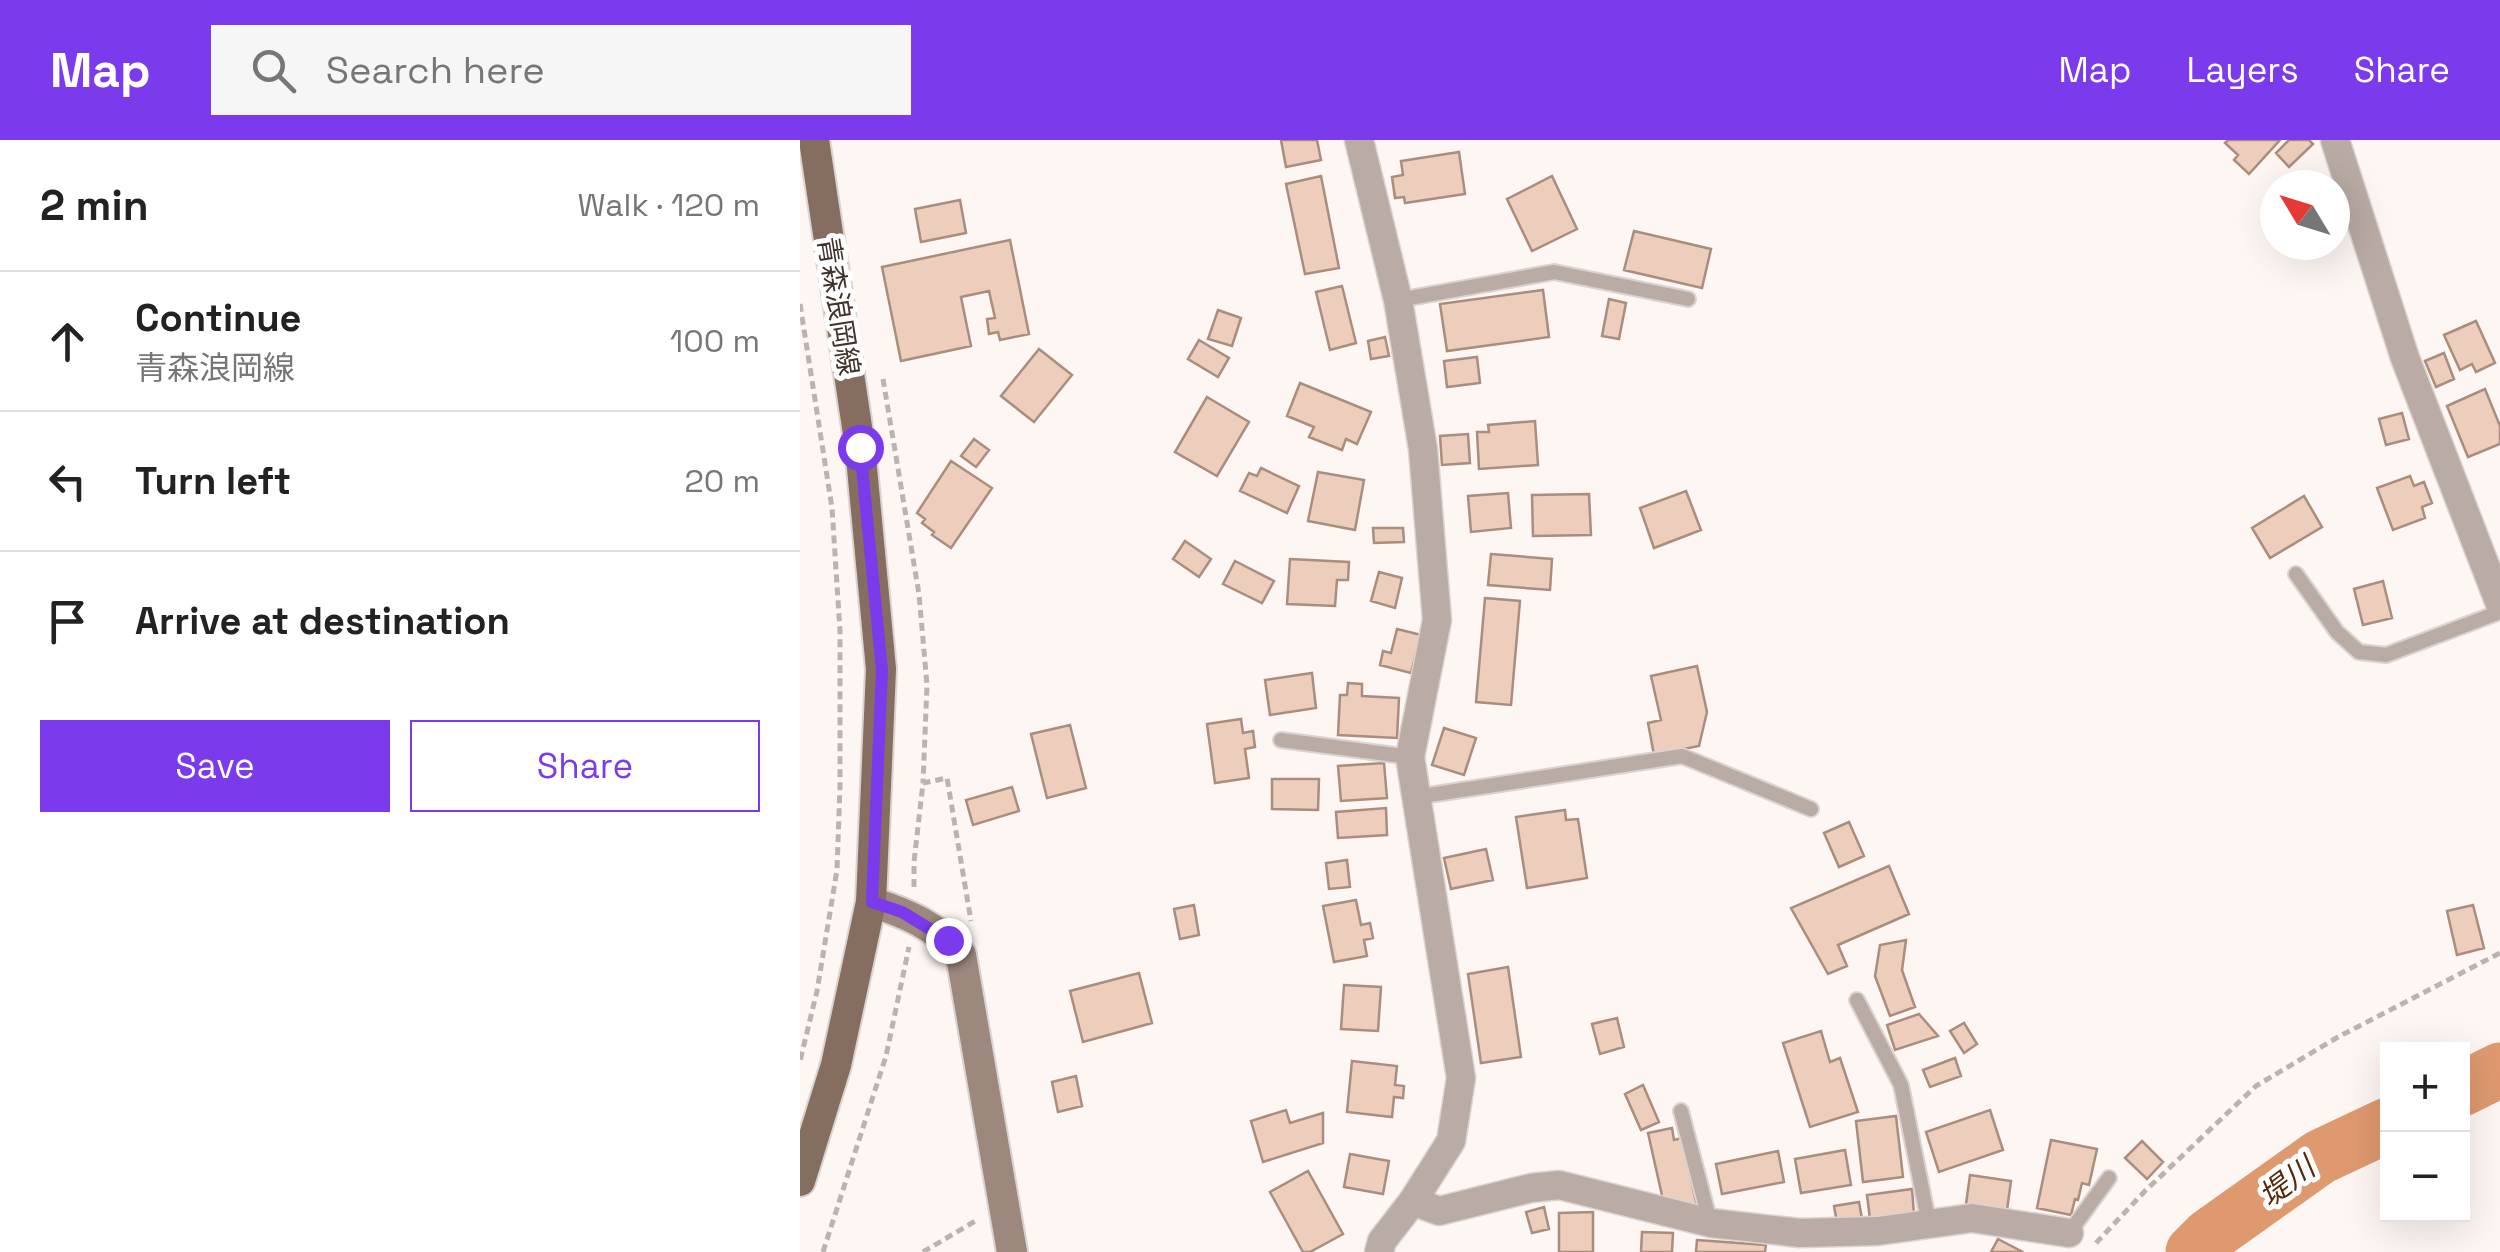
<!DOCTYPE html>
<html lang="en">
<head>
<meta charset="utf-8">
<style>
  :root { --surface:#fff; --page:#f6f6f6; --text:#222; --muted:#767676; --line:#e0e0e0; --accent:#7c3aed }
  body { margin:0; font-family:"Space Grotesk","Noto Sans JP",sans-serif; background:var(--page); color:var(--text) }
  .controls { position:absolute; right:30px; bottom:30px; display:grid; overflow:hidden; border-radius:0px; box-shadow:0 10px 40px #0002 }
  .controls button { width:90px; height:90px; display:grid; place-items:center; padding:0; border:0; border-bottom:2px solid var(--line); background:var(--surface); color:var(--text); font:50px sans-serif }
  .compass { position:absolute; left:1460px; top:30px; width:90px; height:90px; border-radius:50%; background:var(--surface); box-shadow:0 10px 40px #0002; rotate:308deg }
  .stop { position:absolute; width:30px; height:30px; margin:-22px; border:8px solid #7c3aed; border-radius:50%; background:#fff }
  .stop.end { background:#7c3aed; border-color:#fff; box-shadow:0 2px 10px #0008 }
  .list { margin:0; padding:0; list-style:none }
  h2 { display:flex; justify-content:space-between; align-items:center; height:130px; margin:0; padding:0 40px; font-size:42px }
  h2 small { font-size:32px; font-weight:400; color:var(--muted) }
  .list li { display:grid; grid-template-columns:65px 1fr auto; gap:30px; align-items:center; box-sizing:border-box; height:140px; padding:0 40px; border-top:2px solid var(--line) }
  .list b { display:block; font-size:38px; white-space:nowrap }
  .list p { margin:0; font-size:32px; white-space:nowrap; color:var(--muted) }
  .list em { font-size:32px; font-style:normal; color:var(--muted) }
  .actions { display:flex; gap:20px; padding:30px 40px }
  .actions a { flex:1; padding:22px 0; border:2px solid var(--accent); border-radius:0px; text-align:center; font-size:35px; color:var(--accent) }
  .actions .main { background:var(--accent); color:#fff }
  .icon { flex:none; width:55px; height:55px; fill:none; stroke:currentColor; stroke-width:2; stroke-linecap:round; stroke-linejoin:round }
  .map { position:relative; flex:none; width:1700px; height:1112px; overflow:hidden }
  header { display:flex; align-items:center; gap:60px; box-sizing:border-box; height:140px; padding:0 50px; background:var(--accent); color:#fff }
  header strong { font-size:48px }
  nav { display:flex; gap:55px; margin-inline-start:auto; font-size:35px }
  .search { width:700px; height:90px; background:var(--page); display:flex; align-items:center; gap:25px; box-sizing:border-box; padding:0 35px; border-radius:0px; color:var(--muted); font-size:38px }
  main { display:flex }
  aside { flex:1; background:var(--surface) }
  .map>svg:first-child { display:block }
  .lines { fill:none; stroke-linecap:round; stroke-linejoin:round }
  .river { stroke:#df996f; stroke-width:55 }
  .building { fill:#edcdbb; stroke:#aa8d7c; stroke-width:2.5 }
  .lane-casing { stroke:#dbd3cf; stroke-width:18 }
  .street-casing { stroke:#dbd3cf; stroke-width:31 }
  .secondary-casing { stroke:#dbd3cf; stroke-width:34 }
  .primary-casing { stroke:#dbd3cf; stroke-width:34 }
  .path { stroke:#bcb3ae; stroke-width:5; stroke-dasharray:8 5; stroke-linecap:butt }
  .lane { stroke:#baaca5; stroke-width:14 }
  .street { stroke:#baaca5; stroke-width:28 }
  .secondary { stroke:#9c887c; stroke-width:30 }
  .primary { stroke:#856e60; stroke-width:30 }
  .route { stroke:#7c3aed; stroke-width:12 }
  .labels { text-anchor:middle; stroke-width:10; stroke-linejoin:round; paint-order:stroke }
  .street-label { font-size:28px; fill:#40332c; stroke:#fff }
  .water-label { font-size:30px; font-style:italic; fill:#562908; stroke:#fff }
</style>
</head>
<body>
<header>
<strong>Map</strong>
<div class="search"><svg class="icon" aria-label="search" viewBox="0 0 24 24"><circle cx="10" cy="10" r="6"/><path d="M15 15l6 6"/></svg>Search here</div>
<nav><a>Map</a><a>Layers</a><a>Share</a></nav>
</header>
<main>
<aside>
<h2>2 min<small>Walk · 120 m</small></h2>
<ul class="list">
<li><svg class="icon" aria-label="ahead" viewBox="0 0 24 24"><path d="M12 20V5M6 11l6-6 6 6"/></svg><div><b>Continue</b><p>青森浪岡線</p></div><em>100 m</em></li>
<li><svg class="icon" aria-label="left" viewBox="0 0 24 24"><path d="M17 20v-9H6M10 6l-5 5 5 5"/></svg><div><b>Turn left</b></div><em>20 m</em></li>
<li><svg class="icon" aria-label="arrive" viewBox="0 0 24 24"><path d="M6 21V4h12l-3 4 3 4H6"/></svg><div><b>Arrive at destination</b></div></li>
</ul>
<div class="actions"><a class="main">Save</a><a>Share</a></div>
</aside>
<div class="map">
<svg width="1700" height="1112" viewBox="0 0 1700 1112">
  <rect width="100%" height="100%" fill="#fdf6f3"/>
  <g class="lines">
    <!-- river -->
    <path class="river" d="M1662,949L1700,930
      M1393,1112L1409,1096L1520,1017L1588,985"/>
  </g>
  <!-- building -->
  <path class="building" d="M481,0H517L521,20L486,27Z
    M1428,0H1480L1449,34L1434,20L1438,15L1425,3Z
    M1489,0H1509L1513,4L1489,27L1476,13Z
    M659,12L665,54L605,63L604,57L595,58L592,37L603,35L601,21Z
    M521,36L539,128L505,134L486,44Z
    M752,36L777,89L732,111L707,59Z
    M160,60L166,93L121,102L115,69Z
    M834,91L911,109L902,148L824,130Z
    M210,100L229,194L200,200L198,192L189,194L187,179L195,178L189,151L161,157L171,206L101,221L82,127Z
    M542,146L556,203L530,210L516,152Z
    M743,150L749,197L647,211L640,164Z
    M809,159L826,163L819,199L802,196Z
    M418,170L441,178L432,206L408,199Z
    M1676,181L1695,223L1676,232L1672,224L1660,230L1644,195Z
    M585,197L589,216L571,219L568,201Z
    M399,200L429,218L418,237L388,219Z
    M239,209L272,235L234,282L201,256Z
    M1644,213L1654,239L1636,247L1625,221Z
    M677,217L680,243L647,247L644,221Z
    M500,243L571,272L557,304L546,299L542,310L509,297L514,287L487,276Z
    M1685,249L1700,286V304L1668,317L1647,266Z
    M407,257L449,282L417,336L375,312Z
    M1602,273L1609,299L1586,305L1579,279Z
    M735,281L738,325L679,329L677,292H689L688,285Z
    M668,294L670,323L642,325L640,296Z
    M174,299L189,310L176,327L161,316Z
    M151,321L192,348L151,408L132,395L134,392L122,383L125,379L117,373Z
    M461,328L499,346L487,373L440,351L449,333L457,336Z
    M518,332L564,340L555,390L508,381Z
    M1610,336L1614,346L1624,342L1632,363L1622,367L1625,378L1593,390L1577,348Z
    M886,351L901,390L854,408L840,368Z
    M708,353L711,388L671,392L668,356Z
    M789,354L791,395L733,396L732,355Z
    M1504,356L1522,387L1470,418L1452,388Z
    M573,388H603L604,402L574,403Z
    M385,401L411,419L399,437L373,419Z
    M691,414L752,419L750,450L688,445Z
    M490,419L549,422L548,440H537L535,466L487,464Z
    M435,421L474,441L462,463L423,444Z
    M579,432L602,438L595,468L571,461Z
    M1583,441L1592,478L1563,485L1554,449Z
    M685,458L720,461L711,565L676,562Z
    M597,489L621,495L611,533L580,525L583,511L591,513Z
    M897,526L907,572L899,606L854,615L848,583L861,580L851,536Z
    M512,533L516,568L470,575L465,540Z
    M548,543L562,544V556L599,558L597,598L538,595L540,555H547Z
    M441,579L443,593L453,591L455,607L445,609L449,638L415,643L407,584Z
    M270,585L286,648L247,658L231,594Z
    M644,588L676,598L664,635L632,625Z
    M584,623L587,658L541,661L538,626Z
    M472,639H519L518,670L472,669Z
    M212,647L219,671L173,685L166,660Z
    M586,668L587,695L538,698L536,672Z
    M765,670L766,680L778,679L787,738L727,748L716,677Z
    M1049,682L1064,716L1039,727L1024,693Z
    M686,709L693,740L651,749L644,718Z
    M547,720L550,747L529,749L526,723Z
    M1089,726L1109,774L1038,805L1047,826L1028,834L991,768Z
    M556,760L561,785L570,783L573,798L564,800L567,816L534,822L523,766Z
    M394,765L399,795L380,799L374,769Z
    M1673,765L1684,808L1657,815L1647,771Z
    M1106,800L1102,830L1115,867L1090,876L1075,836L1080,805Z
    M708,827L721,917L681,923L668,834Z
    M339,833L352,883L283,902L270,851Z
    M544,845L581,847L578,891L541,889Z
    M1119,874L1138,896L1095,910L1087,885Z
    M817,878L824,907L800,914L792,884Z
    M1164,883L1177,904L1164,913L1150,891Z
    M1021,891L1030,922L1040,918L1058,972L1010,987L983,903Z
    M1155,918L1161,936L1130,947L1123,930Z
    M552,921L597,926L595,945L604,946L603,958L594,957L592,977L547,972Z
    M276,936L282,966L258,972L252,942Z
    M843,945L859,982L841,990L825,954Z
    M486,970L490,983L523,973V1003L463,1022L451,981Z
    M1190,970L1203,1010L1139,1032L1126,992Z
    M1096,976L1103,1037L1063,1042L1056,981Z
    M872,988L874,1000L882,998L898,1071L863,1060L848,993Z
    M1251,1000L1297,1009L1289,1045L1282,1043L1278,1060L1275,1059L1271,1075L1237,1068Z
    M1342,1001L1363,1022L1347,1039L1325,1018Z
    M1045,1010L1051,1045L1001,1053L995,1019Z
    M978,1011L984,1042L922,1054L916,1024Z
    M550,1014L589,1021L583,1054L544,1047Z
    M508,1031L543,1094L510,1112H503L470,1052Z
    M1170,1035L1211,1041L1207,1070L1166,1064Z
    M1112,1049L1114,1074L1070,1079L1067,1055Z
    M1059,1062L1062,1079L1037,1083L1034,1066Z
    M744,1067L749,1089L732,1093L726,1072Z
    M793,1072V1112H759V1073Z
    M842,1092L873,1093L872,1112H841Z
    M1198,1099L1223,1112H1191Z
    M897,1100L966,1105L965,1112H896Z"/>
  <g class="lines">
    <defs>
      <path id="lane" d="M598,160L754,132L888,159
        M1496,434L1537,492L1559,512L1586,515L1700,472
        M481,600L610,617
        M616,657L882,616L1011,669
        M1057,860L1101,945L1129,1084
        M881,971L910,1082
        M1269,1093L1309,1038"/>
      <path id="street" d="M559,0L598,160L623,309L637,480L610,617L661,938L651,1001L613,1061L582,1101L579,1112
        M1535,0L1605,218L1700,464
        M613,1061L639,1071L731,1048L759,1045L911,1083L1000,1093L1078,1091L1172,1078L1269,1093"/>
      <path id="secondary" d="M71,762C106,773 137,786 161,815L212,1112"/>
      <path id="primary" d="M0,1041L36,925L71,762L81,529L60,307L14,0"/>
    </defs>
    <!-- lane casing -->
    <use href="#lane" class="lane-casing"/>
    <!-- street casing -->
    <use href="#street" class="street-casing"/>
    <!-- secondary casing -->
    <use href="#secondary" class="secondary-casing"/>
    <!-- primary casing -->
    <use href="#primary" class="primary-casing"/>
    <!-- path -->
    <path class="path" d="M0,164L32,368L40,491V646L37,730L17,851L0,921
      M83,239L119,454L127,545L123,643
      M114,747V722L123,643L147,638L171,781
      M1296,1103L1345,1051L1456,946L1538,897L1700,813
      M23,1112L86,916L109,807
      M123,1112L177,1080"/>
    <!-- lane -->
    <use href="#lane" class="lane"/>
    <!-- street -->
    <use href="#street" class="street"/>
    <!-- secondary -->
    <use href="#secondary" class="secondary"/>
    <!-- primary -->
    <use href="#primary" class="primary"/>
  </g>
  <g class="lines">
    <!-- route -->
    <path class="route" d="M60,307L82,530L72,762L102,772L148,800"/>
  </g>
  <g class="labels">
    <!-- street labels -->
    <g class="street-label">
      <text transform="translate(39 166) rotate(81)" y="10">青森浪岡線</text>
    </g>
    <!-- water labels -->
    <g class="water-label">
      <text transform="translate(1487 1042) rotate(-37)" y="10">堤川</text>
    </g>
  </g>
</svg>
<div class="controls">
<button>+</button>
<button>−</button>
</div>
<svg class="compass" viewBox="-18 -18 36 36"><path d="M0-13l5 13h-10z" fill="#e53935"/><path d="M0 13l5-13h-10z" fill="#767676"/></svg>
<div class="stop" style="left:60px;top:307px"></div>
<div class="stop end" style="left:148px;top:800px"></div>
</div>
</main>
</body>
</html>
